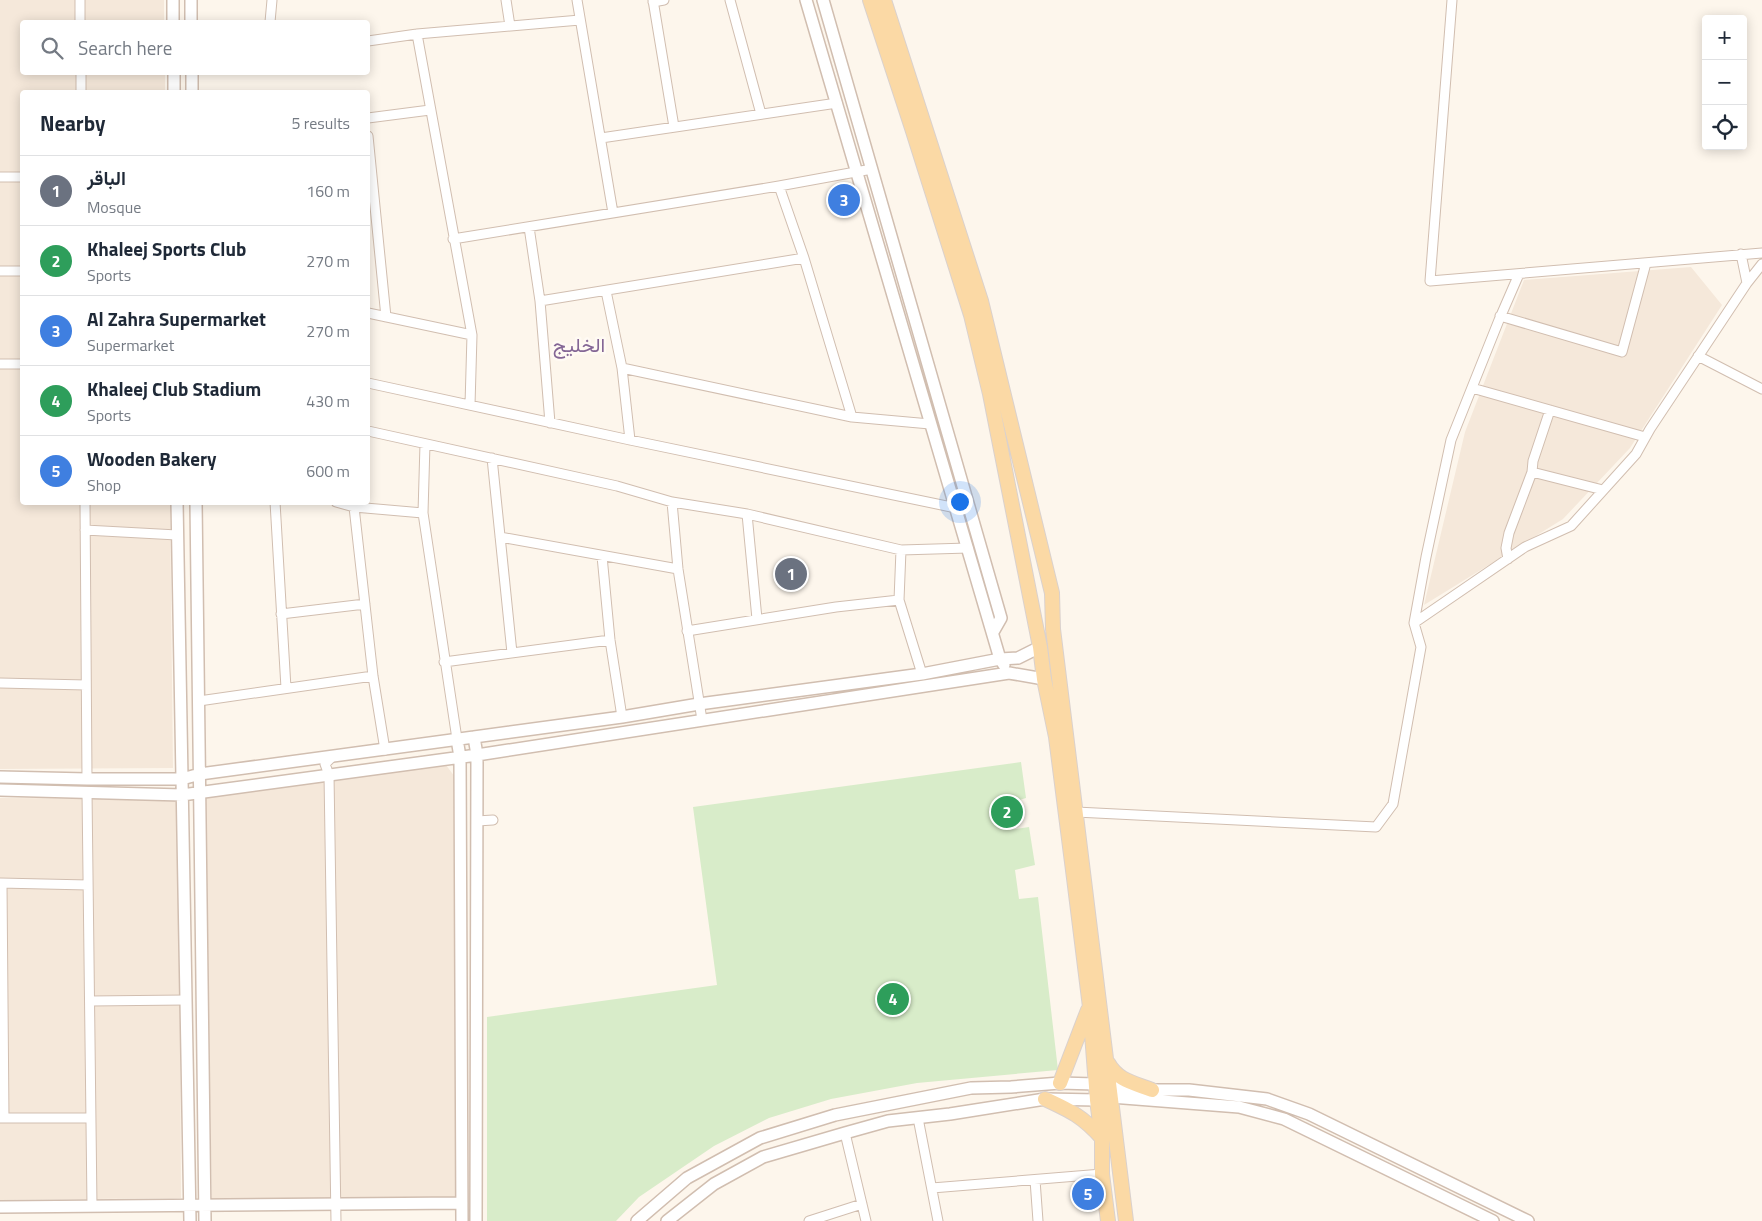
<!DOCTYPE html>
<html lang="en">
<head>
<meta charset="utf-8">
<style>
  :root { --surface:#fff; --page:#f2f2f3; --text:#1f2937; --muted:#747a83; --line:#e0e1e3; --accent:#e76f51 }
  body { margin:0; font-family:"Titillium Web",Vazirmatn,sans-serif; background:var(--page); color:var(--text) }
  .controls { position:absolute; right:15px; top:15px; display:grid; overflow:hidden; border-radius:5px; box-shadow:0 2px 12px #0003 }
  .controls button { width:45px; height:45px; display:grid; place-items:center; padding:0; border:0; border-bottom:1px solid var(--line); background:var(--surface); color:var(--text); font:25px sans-serif }
  .you { position:absolute; left:959px; top:501px; width:18px; height:18px; margin:-12px; border:4px solid #fff; border-radius:50%; background:#1a73e8; box-shadow:0 0 0 8px #1a73e833 }
  .badge { display:grid; place-items:center; width:32px; height:32px; border-radius:50%; background:var(--accent); color:#fff; font-size:16px; font-weight:700 }
  .pin { position:absolute; translate:-50% -50%; border:2px solid #fff; box-shadow:0 1px 5px #0006 }
  .list { margin:0; padding:0; list-style:none }
  h2 { display:flex; justify-content:space-between; align-items:center; height:65px; margin:0; padding:0 20px; font-size:21px }
  h2 small { font-size:16px; font-weight:400; color:var(--muted) }
  .list li { display:grid; grid-template-columns:32px 1fr auto; gap:15px; align-items:center; box-sizing:border-box; height:70px; padding:0 20px; border-top:1px solid var(--line) }
  .list b { display:block; font-size:19px; white-space:nowrap }
  .list p { margin:0; font-size:16px; white-space:nowrap; color:var(--muted) }
  .list em { font-size:16px; font-style:normal; color:var(--muted) }
  .icon { flex:none; width:28px; height:28px; fill:none; stroke:currentColor; stroke-width:2; stroke-linecap:round; stroke-linejoin:round }
  .map { position:relative; flex:none; width:1762px; height:1221px; overflow:hidden }
  .search { position:absolute; background:var(--surface); box-shadow:0 2px 12px #0003; left:20px; top:20px; width:350px; height:55px; display:flex; align-items:center; gap:12px; box-sizing:border-box; padding:0 18px; border-radius:5px; color:var(--muted); font-size:19px }
  .panel { position:absolute; background:var(--surface); box-shadow:0 2px 12px #0003; left:20px; top:90px; width:350px; height:415px; border-radius:5px }
  .map>svg:first-child { display:block }
  .residential { fill:#f5e8da }
  .green { fill:#d8ecc9 }
  .lines { fill:none; stroke-linecap:round; stroke-linejoin:round }
  .minor-casing { stroke:#d1beb0; stroke-width:11 }
  .tertiary-casing { stroke:#d1beb0; stroke-width:14 }
  .primary-casing { stroke:#dad1cd; stroke-width:16 }
  .minor { stroke:#fff; stroke-width:9 }
  .tertiary { stroke:#fff; stroke-width:11 }
  .primary { stroke:#fbd9a5; stroke-width:14 }
  .labels { text-anchor:middle; stroke-width:5; stroke-linejoin:round; paint-order:stroke }
  .neighbourhood-label { font-size:20px; fill:#846695; stroke:#fffaf3 }
</style>
</head>
<body>
<div class="map">
<svg width="1762" height="1221" viewBox="0 0 1762 1221">
  <rect width="100%" height="100%" fill="#fdf6ec"/>
  <!-- residential -->
  <path class="residential" d="M0,0H164V22H22V72L165,73V92H22V502L170,503L173,768L0,769Z
    M1691,267L1722,305L1630,448L1563,519L1424,605L1465,432L1524,280Z
    M446,765L455,777L458,1200L212,1199L204,796Z
    M0,798L179,799L181,1198L0,1200Z"/>
  <!-- green -->
  <path class="green" d="M1021,762L1026,798L1006,804L1009,830L1029,827L1035,865L1015,870L1019,899L1038,897L1058,1070L917,1083L831,1099L769,1118L714,1146L639,1197L616,1221H487V1017L717,985L693,807Z"/>
  <g class="lines">
    <defs>
      <path id="minor" d="M80,0V22
        M506,0L510,26
        M577,0L613,213
        M653,0L674,127
        M730,0L761,114
        M1452,0L1430,281L1762,253
        M653,2L664,0
        M270,22L272,0
        M417,34L472,335L470,405
        M368,41L417,34L580,20
        M81,72V92
        M368,118L430,110
        M368,136L386,317
        M601,138L837,103
        M0,177H22
        M779,186L804,258L852,417
        M529,227L540,301L550,423
        M453,239L779,186L872,169
        M0,271H22
        M1747,283L1762,264
        M606,291L622,368L630,440
        M540,301L804,258
        M368,313L472,335
        M1500,316L1622,352L1646,263
        M1698,356L1762,389
        M0,364H22
        M622,368L852,417L930,424
        M368,383L630,440L956,508
        M1472,388L1645,437
        M368,431L617,486L672,502L747,514L901,550L968,548
        M425,444L423,513L457,739
        M492,458L512,653
        M1532,472L1603,490
        M85,502L87,779
        M275,502L286,688
        M336,502L354,507L423,513
        M672,502L678,569L702,720
        M354,507L373,676L385,750
        M747,514L757,619
        M85,530L177,535
        M500,537L678,569
        M901,550L899,600L922,674
        M602,556L610,640L622,717
        M1508,559L1506,548L1509,533L1532,472L1533,461L1550,410
        M281,614L365,604
        M1414,623L1525,547L1571,526L1636,454L1650,429L1747,283L1741,254
        M687,631L836,607L899,600
        M444,662L610,640
        M0,683L86,685
        M199,701L373,676
        M332,757L325,764L329,775L336,1221
        M87,792L92,1206
        M1076,812L1376,827L1393,804L1421,647L1414,623L1426,557L1451,440L1499,320L1519,274
        M477,821L493,820
        M0,883L88,885
        M2,884L4,1118
        M90,1001L186,1000
        M0,1118H91
        M918,1118L938,1221
        M845,1133L866,1221
        M1035,1180L1038,1221
        M932,1188L1102,1174
        M809,1221L862,1204"/>
      <path id="tertiary" d="M173,0V22
        M191,0V22
        M806,0L1000,659L1004,665
        M823,0L1001,618L993,632
        M174,72V92
        M192,72V92
        M177,502L190,1221
        M196,502L205,1221
        M474,737L477,755L476,1221
        M457,739L460,757L462,1221
        M0,777L87,779H182L200,774L622,717L699,704L922,674L1000,659L1018,658L1040,647
        M0,790L182,795L477,755L1009,673L1044,679
        M0,1207L462,1203
        M637,1221L687,1178L760,1138L835,1115L971,1088L1011,1087L1060,1083L1095,1084L1110,1087L1152,1090H1189L1267,1099L1309,1114L1528,1221
        M667,1221L714,1184L763,1157L845,1133L888,1121L950,1114L1045,1099L1097,1100L1111,1097L1239,1107L1284,1119L1493,1221"/>
      <path id="primary" d="M870,0L912,128L971,315L990,394L1040,647L1044,679L1056,737L1074,878L1090,1007L1097,1100L1102,1138V1174L1108,1221
        M884,0L981,301L1052,593L1053,629L1126,1221
        M1108,1063C1118,1081 1134,1083 1152,1090
        M1060,1083L1088,1010
        M1045,1099C1071,1111 1082,1116 1102,1138"/>
    </defs>
    <!-- minor casing -->
    <use href="#minor" class="minor-casing"/>
    <!-- tertiary casing -->
    <use href="#tertiary" class="tertiary-casing"/>
    <!-- primary casing -->
    <use href="#primary" class="primary-casing"/>
    <!-- minor -->
    <use href="#minor" class="minor"/>
    <!-- tertiary -->
    <use href="#tertiary" class="tertiary"/>
    <!-- primary -->
    <use href="#primary" class="primary"/>
  </g>
  <g class="labels">
    <!-- neighbourhood labels -->
    <g class="neighbourhood-label">
      <text x="579" y="352">الخليج</text>
    </g>
  </g>
</svg>
<div class="controls">
<button>+</button>
<button>−</button>
<button><svg class="icon" aria-label="locate" viewBox="0 0 24 24"><circle cx="12" cy="12" r="6"/><path d="M12 2v4M12 18v4M2 12h4M18 12h4"/></svg></button>
</div>
<div class="you"></div>
<div class="pin badge" style="left:791px;top:574px;background:#6b7280">1</div>
<div class="pin badge" style="left:1007px;top:812px;background:#2e9e5b">2</div>
<div class="pin badge" style="left:844px;top:200px;background:#3f7fe0">3</div>
<div class="pin badge" style="left:893px;top:999px;background:#2e9e5b">4</div>
<div class="pin badge" style="left:1088px;top:1194px;background:#3f7fe0">5</div>
<div class="search"><svg class="icon" aria-label="search" viewBox="0 0 24 24"><circle cx="10" cy="10" r="6"/><path d="M15 15l6 6"/></svg>Search here</div>
<section class="panel">
<h2>Nearby<small>5 results</small></h2>
<ul class="list">
<li><span class="badge" style="background:#6b7280">1</span><div><b>الباقر</b><p>Mosque</p></div><em>160 m</em></li>
<li><span class="badge" style="background:#2e9e5b">2</span><div><b>Khaleej Sports Club</b><p>Sports</p></div><em>270 m</em></li>
<li><span class="badge" style="background:#3f7fe0">3</span><div><b>Al Zahra Supermarket</b><p>Supermarket</p></div><em>270 m</em></li>
<li><span class="badge" style="background:#2e9e5b">4</span><div><b>Khaleej Club Stadium</b><p>Sports</p></div><em>430 m</em></li>
<li><span class="badge" style="background:#3f7fe0">5</span><div><b>Wooden Bakery</b><p>Shop</p></div><em>600 m</em></li>
</ul>
</section>
</div>
</body>
</html>
